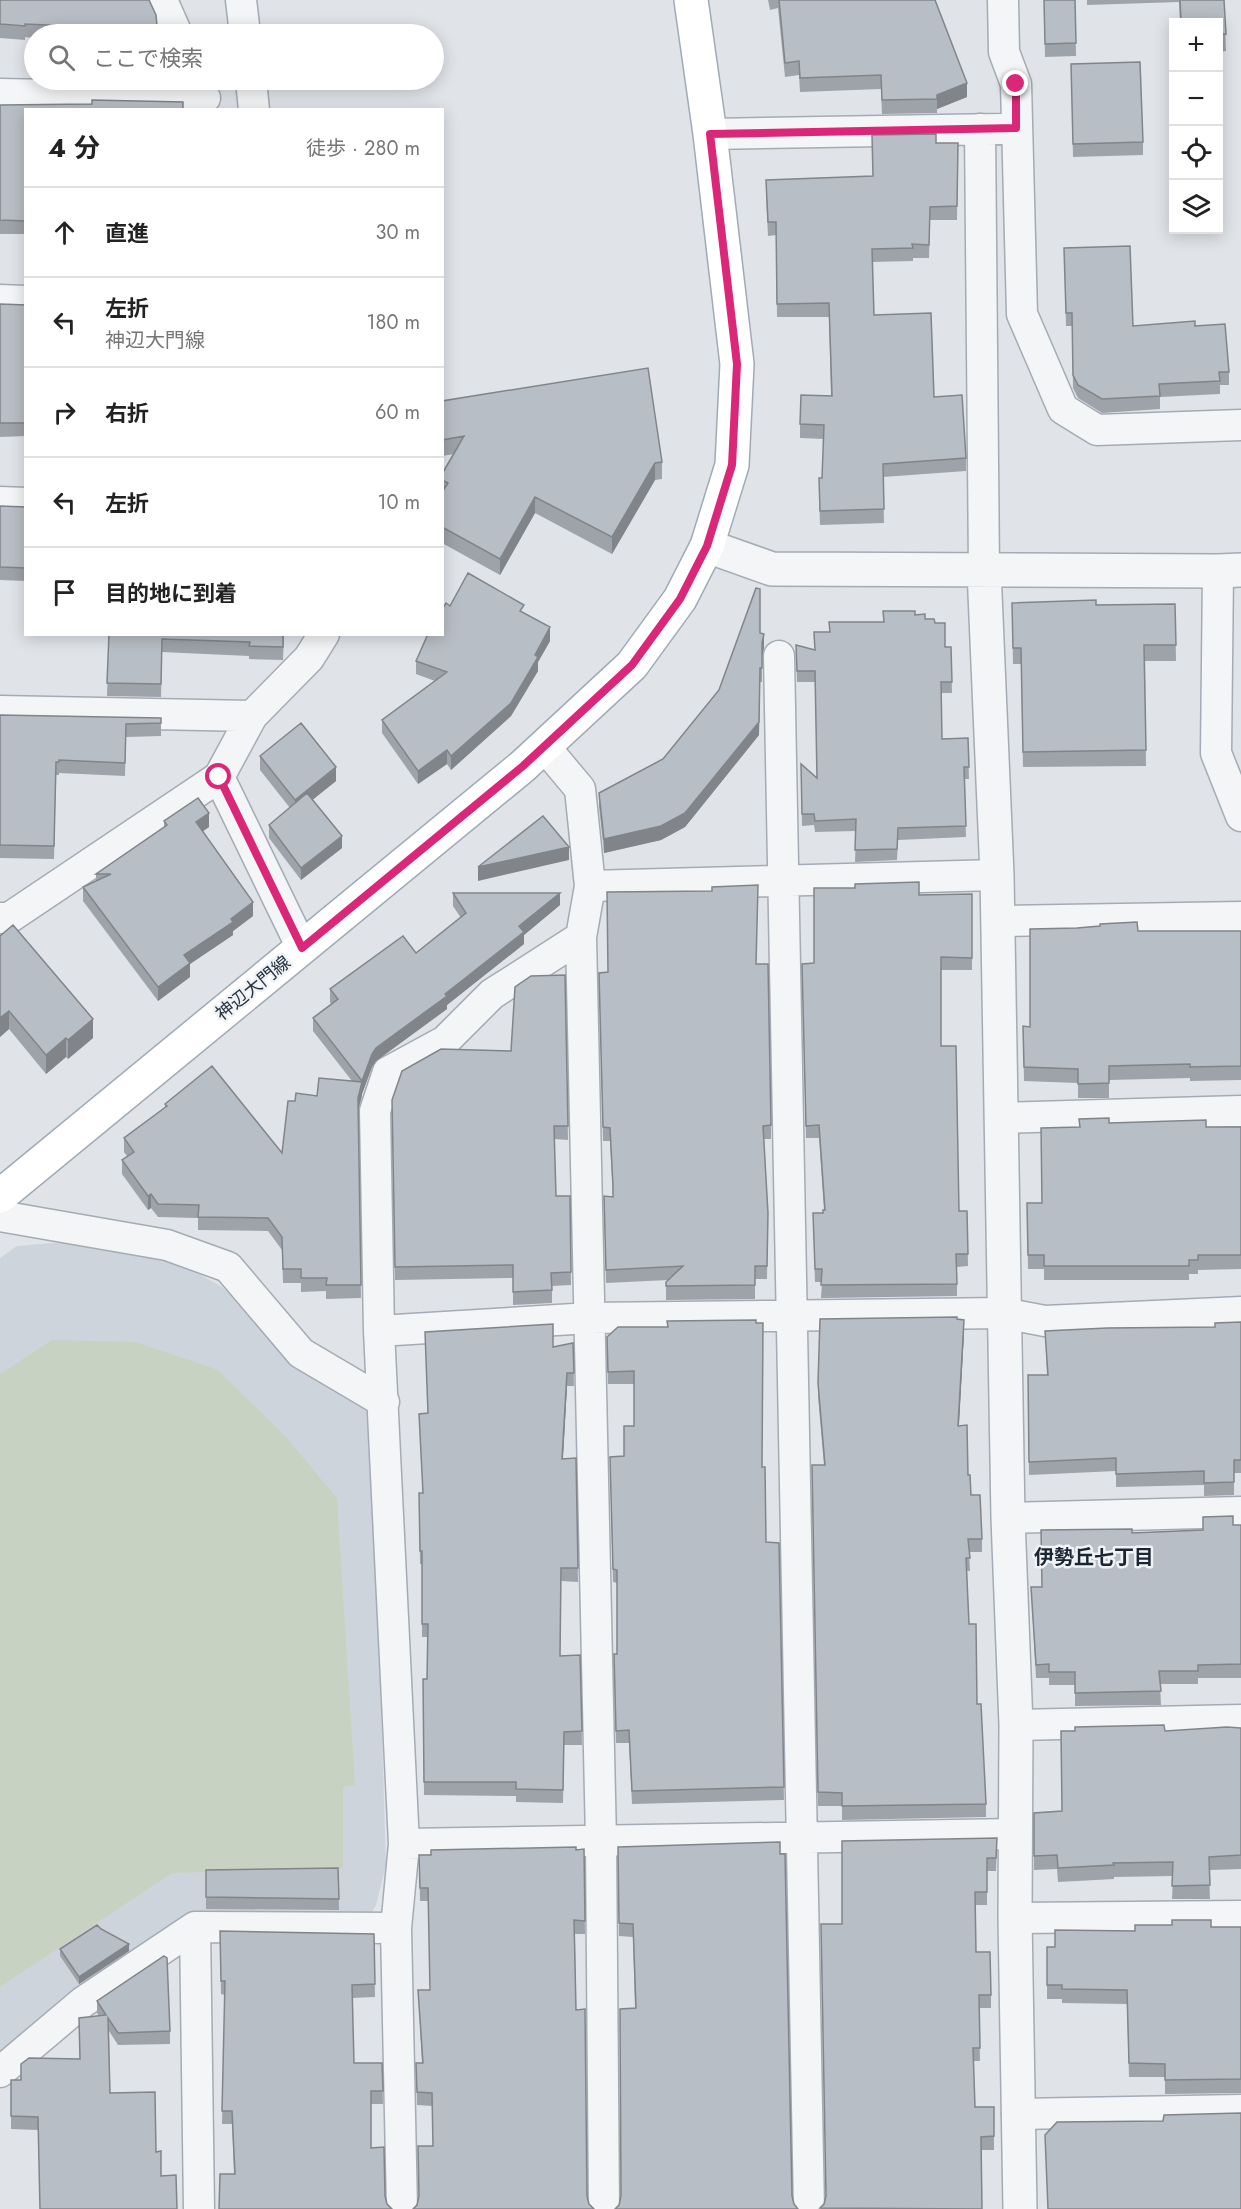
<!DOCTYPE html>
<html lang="ja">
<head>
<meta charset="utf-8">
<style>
  :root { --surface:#fff; --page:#f6f6f6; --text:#222; --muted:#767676; --line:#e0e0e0 }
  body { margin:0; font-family:Jost,"Noto Sans JP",sans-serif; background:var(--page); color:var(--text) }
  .controls { position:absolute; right:18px; top:18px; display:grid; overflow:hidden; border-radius:0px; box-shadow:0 3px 15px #0003 }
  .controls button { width:54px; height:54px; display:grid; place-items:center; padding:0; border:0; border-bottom:2px solid var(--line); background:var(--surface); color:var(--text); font:30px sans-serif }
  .stop { position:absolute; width:18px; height:18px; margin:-14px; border:4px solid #db2777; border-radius:50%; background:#fff }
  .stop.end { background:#db2777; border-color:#fff; box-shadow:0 2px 6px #0008 }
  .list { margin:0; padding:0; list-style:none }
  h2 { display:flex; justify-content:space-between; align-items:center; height:78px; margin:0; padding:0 24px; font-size:26px }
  h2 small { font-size:20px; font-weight:400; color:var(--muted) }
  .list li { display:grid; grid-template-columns:39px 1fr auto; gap:18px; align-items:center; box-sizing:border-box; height:90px; padding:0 24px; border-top:2px solid var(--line) }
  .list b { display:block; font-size:22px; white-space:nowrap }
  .list p { margin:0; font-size:20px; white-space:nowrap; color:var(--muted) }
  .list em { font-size:20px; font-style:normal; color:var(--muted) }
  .icon { flex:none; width:33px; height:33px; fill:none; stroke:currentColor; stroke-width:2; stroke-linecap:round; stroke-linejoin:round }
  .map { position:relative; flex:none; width:1241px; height:2209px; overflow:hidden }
  .search { position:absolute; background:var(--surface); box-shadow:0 3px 15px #0003; left:24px; top:24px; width:420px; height:66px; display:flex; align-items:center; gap:15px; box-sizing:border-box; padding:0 21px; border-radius:33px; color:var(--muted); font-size:22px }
  .panel { position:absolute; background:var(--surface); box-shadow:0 3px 15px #0003; left:24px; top:108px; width:420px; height:528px; border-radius:0px }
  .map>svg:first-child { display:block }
  .built { fill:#ced4db }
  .pitch { fill:#c7d2c2 }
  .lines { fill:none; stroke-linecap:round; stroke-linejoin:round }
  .minor-casing { stroke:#a5abb3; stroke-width:33 }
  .tertiary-casing { stroke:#a5abb3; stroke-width:36 }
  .primary-casing { stroke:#a0aab4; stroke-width:36 }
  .minor { stroke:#f3f5f7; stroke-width:30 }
  .tertiary { stroke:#f3f5f7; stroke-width:33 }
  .primary { stroke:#fff; stroke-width:33 }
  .wall { fill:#9ea3a9 }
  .shaded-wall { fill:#81858a }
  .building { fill:#b8bec5; stroke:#81858a; stroke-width:1.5 }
  .route { stroke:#db2777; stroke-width:8 }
  .labels { text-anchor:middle; stroke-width:5; stroke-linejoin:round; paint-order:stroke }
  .street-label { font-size:18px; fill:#293340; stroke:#f0f3f6 }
  .neighbourhood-label { font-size:20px; font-weight:bold; fill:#1b2431; stroke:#f0f3f6 }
</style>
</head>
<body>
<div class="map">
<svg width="1241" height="2209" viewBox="0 0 1241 2209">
  <rect width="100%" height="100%" fill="#e0e4e9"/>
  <!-- built -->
  <path class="built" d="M89,1240L164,1254L222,1287L305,1369L372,1412L386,1865L376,1905L369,1917H186L0,2059V1258L17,1246Z"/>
  <!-- pitch -->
  <path class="pitch" d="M52,1340L136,1342L218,1370L286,1437L337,1498L355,1785L343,1787V1868L172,1873L0,1987V1374Z"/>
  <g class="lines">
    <defs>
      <path id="minor" d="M162,0L177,34
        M241,0L245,34
        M1003,0L1004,52L1016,84L1022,314L1063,409L1097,430L1241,425
        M251,80L254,110
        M0,94L205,98
        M980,129L984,570
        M710,134L1001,129
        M0,300L26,301
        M0,502L26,503
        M1218,571L1216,753L1241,816
        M779,656L809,2209
        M0,711L252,716
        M544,746L580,789L590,886L581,937L601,1841L604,2209
        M590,886L997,875
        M0,918H9L219,777
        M998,921L1241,917
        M302,948L219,777L252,716L309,658L324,634
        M1001,1118L1241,1111
        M0,1216L167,1245L228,1267L301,1353L384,1402
        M379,1331L590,1318L1003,1313L1045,1321L1241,1312
        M1008,1518L1241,1512
        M1016,1725L1241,1720
        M404,1844L1015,1834
        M1015,1918L1241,1916
        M195,1927L199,2209
        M0,2072L83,2002L195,1927L396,1928
        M1017,2114L1241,2110
        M402,2209L396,1928L404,1844L379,1331L375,1111L388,1072L445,1041L492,994L581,937"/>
      <path id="tertiary" d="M707,546L772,569L1218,571L1241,570
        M984,570L997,875L1008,1518L1016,1725L1015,1918L1020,2209"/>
      <path id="primary" d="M0,1196L523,766L632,665L680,599L707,546L732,465L737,364L710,134L691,0"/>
    </defs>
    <!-- minor casing -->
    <use href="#minor" class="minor-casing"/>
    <!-- tertiary casing -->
    <use href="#tertiary" class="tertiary-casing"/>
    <!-- primary casing -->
    <use href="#primary" class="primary-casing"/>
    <!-- minor -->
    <use href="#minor" class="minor"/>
    <!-- tertiary -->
    <use href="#tertiary" class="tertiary"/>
    <!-- primary -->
    <use href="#primary" class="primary"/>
  </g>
  <!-- wall -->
  <path class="wall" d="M0,0L157,26V34H34V38L25,37V40L0,38Z
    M768,0H935L967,97L937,109V113L882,114L881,89L800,92L799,75L785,77L778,8L770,10Z
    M1044,0H1075L1076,56L1045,57Z
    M1087,0H1224L1226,51L1220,52V73H1218V22H1180L1179,2L1087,5Z
    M1071,64L1143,142V155L1073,157Z
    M0,105L26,110V234H0Z
    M936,143H958L957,220H930L929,258H913V261L872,262L874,315L934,397L966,458V471L883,477L884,523L820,525L819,492L822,478L824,439L800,438V424L831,396L829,317H777L776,235L768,236L766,194L872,176Z
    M1064,248L1133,326H1195L1229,372V385H1220V394L1160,397V409L1102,413L1078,398L1073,388L1072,326H1066Z
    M0,304L26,305V436L0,437Z
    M442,401L662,462V479L655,480L612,554L535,513L500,575L442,543V474L454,454L442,456Z
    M0,506L25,507L26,581L0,580Z
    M1012,603L1096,605L1175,604L1176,661H1145L1146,766L1023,767L1021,664H1013Z
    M450,606L524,613L550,641L538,662V671L511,716L451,770L447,764L418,784L382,733V720L435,681L416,674V661Z
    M915,615L935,623L945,647H951L952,693H941L942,739L968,738L969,779H964L966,837L898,840L897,860L855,862L856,831L815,832L814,825L802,826L801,764L817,778L815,682H797L796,645L814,650L829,632L883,622Z
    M760,633L764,648L762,655V682H760L759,735L685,827L661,840L604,853L599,807V793L663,759L719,690Z
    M109,634H284L283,660L249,659V656L162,652L161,697L107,696Z
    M0,715L161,718V736L126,737L125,776L59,773V775H56L54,859L0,858Z
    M260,756L336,781L312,800L342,848L301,880L269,838V825L290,808L260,770Z
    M164,821L209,827L203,831L253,916L233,931V935L190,964V977L158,1001L83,901V887L96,881V874L164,827Z
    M453,893L560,905L524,935V944L447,1005V1009L376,1061L372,1067L362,1094L358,1110L361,1298L326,1299V1291L301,1292V1283H283L282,1250L268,1231L198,1230V1218L158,1217L151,1208L148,1210L122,1174V1160L127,1156L124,1152V1138L165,1108V1104L282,1153L295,1101L317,1096L352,1081L313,1031V1018L331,1004L330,1002V989L416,953L461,918L453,906Z
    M972,894V970H941V1046L959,1211H967L968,1266L957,1267V1296L821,1298L822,1282H815L813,1213H823L824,1210L819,1138H806L802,964L814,963L919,895Z
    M1138,931H1241V1080L1190,1081V1078L1109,1080V1098H1078V1083L1024,1081L1023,1026L1030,1027Z
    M0,936L93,1038L68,1059L66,1057L46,1074L9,1029L0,1037Z
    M757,964L771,1125V1139H764L768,1213L767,1279H755V1299L666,1300V1282L668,1280L606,1283L604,1196L613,1197L610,1141H603L599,973Z
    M565,975L568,1140L554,1139L556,1196H570L571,1285L552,1286V1303L513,1305V1278L395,1280L392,1100L511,1051Z
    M1109,1123L1206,1127H1241V1269L1198,1270V1274H1189V1280H1044V1269H1028L1027,1203H1042L1079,1127Z
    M820,1319H957L964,1333L959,1426L971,1495L982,1539V1552H969L970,1571H967L969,1624L977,1704L986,1804V1817L842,1820V1806H818L812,1465H824L818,1396Z
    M1241,1322V1473H1234V1495L1204,1496V1485L1116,1487V1471L1029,1475L1028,1375H1047L1045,1331L1215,1327Z
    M425,1332L553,1347L573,1343L574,1386H567L563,1459L576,1458L578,1582L561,1581L560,1656L580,1655L582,1745H564L563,1803L516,1802V1796L424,1795L423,1679H427V1637H422V1564H420L419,1493H423L419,1414L428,1413Z
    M607,1337L762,1467L766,1542L779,1543L784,1800L632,1804L629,1743H616L614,1654H617V1583L613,1582L610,1457L624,1456L634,1426V1384H608Z
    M1233,1525H1241V1678H1198V1684H1160L1161,1705L1075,1706V1685H1049V1678H1036L1031,1587H1042L1132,1533L1203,1530Z
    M1241,1728V1869L1209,1870L1210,1899H1172L1173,1876L1114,1877V1879L1058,1882L1057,1869L1034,1870V1813L1062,1811L1165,1731Z
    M997,1838L996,1871H987V1905H975L976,1952L991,1995V2008H979L980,2061H973L975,2107H994V2150H981L982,2209H820L824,2204L826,2197L842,1924Z
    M618,1847L792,2196L619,2205L621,2196L635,2008L633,1937L619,1936Z
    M584,1849L585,1934H575L576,2010L587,2196L589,2204L417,2205L433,2146L432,2106L417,2105L416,2063H422L418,1990H430L428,1901H420L419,1855Z
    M338,1868L339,1910L206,1909V1870Z
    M1211,1927H1241V2093L1165,2094V2077H1129L1127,2004L1062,2003V1999H1047V1947H1055L1135,1931Z
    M101,1929L129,1951L79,1984L60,1956V1949Z
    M220,1931L374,1934L375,1997L352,1998L354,2063H382L383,2104H371L234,2174L232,2124H222L225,1995L221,1994Z
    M97,2001L170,2031V2044L118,2045L109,2031L110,2093L156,2152L161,2176L38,2130L11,2129V2080H21L80,2059L99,2016L97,2013Z"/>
  <!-- shaded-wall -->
  <path class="shaded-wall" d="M967,83V97L937,109V95Z
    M655,463V480L612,554V537Z
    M535,497V513L500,575V559Z
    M550,627V641L538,662V671L511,716L451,770V756L535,655Z
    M764,634V648L762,656V643Z
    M760,668L759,735L685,827L661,840L604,853V839Z
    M447,750V764L418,784V771Z
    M336,767V781L295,814V800Z
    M209,813V827L196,836V822Z
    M342,836V848L301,880V868Z
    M569,847V860L478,881V867Z
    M560,893V905L524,935V944L447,1005V1009L376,1061L372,1067L362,1094V1081L372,1054L376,1048L445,994L519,926Z
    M253,902V916L233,931V935L190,964V977L158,1001V987L184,955Z
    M9,1011V1029L0,1037V1018Z
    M93,1019V1038L68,1059V1040Z
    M66,1038V1057L46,1074V1055Z
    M362,1082V1096L358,1111V1098Z
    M151,1194V1208L148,1210V1196Z
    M964,1320V1333L958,1439V1426Z
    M567,1373V1386L562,1472V1459Z
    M129,1944V1951L79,1984V1977Z"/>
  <!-- building -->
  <path class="building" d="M0,0H149L156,15L157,26L93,34L92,27L25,24V26L0,24Z
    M779,0H935L967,83L937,95V99L882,100L881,75L800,78L799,61L785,63Z
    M1044,0H1075L1076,43L1045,44Z
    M1180,0H1224L1226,34L1218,35V22H1181Z
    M1218,36L1220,55L1218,56Z
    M1140,62L1143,142L1073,144L1071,64Z
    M92,100L183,102V110H26V221L0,220V105L92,104Z
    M936,134V143H958L957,206L930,207L929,245L912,244L913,248L872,249L874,315L931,313L934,397L962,395L966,458L883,464L884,509L820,511L819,478H822L824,425L800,424L801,395L832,396L829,303L777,304L776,222H768L766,180L873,176L872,135Z
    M1130,246L1133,326L1195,321V326L1225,324L1229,372H1219L1220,381L1159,384L1160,396L1102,399L1078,385L1073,375L1072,313H1066L1064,248Z
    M0,304L26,305V423H0Z
    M648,368L662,462L655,463L612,537L535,497L500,559L442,527V492L448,483L442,480V474L464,436L442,440V401Z
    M0,506L26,507V568L0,567Z
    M468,573L524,605L520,611L550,627L535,655L538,657L511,703L451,756L447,750L418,771L382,720L447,672L416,661L428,634H442V610L446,603L450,606Z
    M756,588L760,589V633L764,634L762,643V668H760L759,722L685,813L661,826L604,839L599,793L663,759L719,690Z
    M1096,600V605L1175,604L1176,645H1144L1146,750L1023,752L1021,648H1013L1012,603Z
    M883,611H915V615L925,614V619H934L935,623H945V647H951L952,682H941L942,739L968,738L969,767H964L966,826L898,828L897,849L855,850L856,819L815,821L814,814H802L801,764L817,778L815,671H797L796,645L815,650L814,632H830L829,622H884Z
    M109,634H283V647L249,646L250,642L162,639L161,684L107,683Z
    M0,715L161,718V723L126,724L125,763L59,760V762H56L54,846L0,845Z
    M301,723L336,767L295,800L260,756Z
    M307,793L342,836L301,868L269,825Z
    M198,798L209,813L196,822L253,902L231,919L233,922L184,955L190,963L158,987L83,887L111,874H96L167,825L164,821Z
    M543,816L569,847L478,867Z
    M919,882V895L972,894V958L941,957V1046H956L959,1211H967L968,1254H956L957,1284L821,1285L822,1269H815L813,1213H823V1210H825L819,1125L806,1126L802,964L814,963V888H855V884Z
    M758,885L756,964H768L771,1125L763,1126L768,1213L767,1266H755V1285L666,1286V1282L683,1266L606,1270L604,1196L613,1197V1186L610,1128L603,1127L599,973L608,972L607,892L712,891V887Z
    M453,893H560L519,926L524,932L445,994L447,996L376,1048L372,1054L362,1081L313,1018L338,999L330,989L403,936L416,953L466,913Z
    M1137,922L1138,931H1241V1066L1190,1067V1064L1109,1066V1083L1078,1084V1069L1024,1067L1023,1026L1030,1027V929L1077,928L1100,926V924Z
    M13,925L93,1019L68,1040L66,1038L46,1055L9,1011L0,1018V936Z
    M565,975L568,1126H554L556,1196H570L571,1272L551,1273L552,1290L513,1292V1265L395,1267L392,1100L402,1071L441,1049L511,1051L515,987L531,976Z
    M212,1066L282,1153L288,1101H295L296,1093L317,1096L319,1078L362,1082L358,1098L361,1285H326L327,1278H301V1269H283L282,1237L268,1218L198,1217L199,1205L158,1204L151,1194L148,1196L122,1160L134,1152L124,1138L167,1106L165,1104Z
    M1109,1118V1123L1206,1120V1127H1241V1255H1198V1260H1189V1266H1044V1255H1028L1027,1203H1042L1041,1128L1080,1127L1079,1119Z
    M957,1317V1319L964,1320L958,1426L967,1425L968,1475H970L971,1495H980L982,1539H968L970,1558H966L969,1624H976L977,1704H981L986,1804L842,1806V1793L818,1792L812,1465H825L818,1383L820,1319Z
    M756,1320V1323H763L762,1467H765L766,1542L779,1543L784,1787L632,1791L629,1730L616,1731L614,1654H617V1570L613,1569L610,1457L624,1456V1426H634V1371L608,1372L607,1337L618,1327H668L667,1321Z
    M1241,1322V1460H1234V1482L1204,1483V1471L1116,1474V1458L1029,1462L1028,1375H1048L1045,1331L1107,1328L1215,1327V1323Z
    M553,1324V1347L573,1343L574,1373H567L562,1459L576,1458L578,1568H561L560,1656L580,1655L582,1731L564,1732L563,1790L516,1789V1782H424L423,1679H427L428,1624H422V1551H420L419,1493H423L419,1414L428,1413L425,1332Z
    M1233,1516V1525H1241V1664L1198,1665V1671H1159L1161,1691L1075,1693V1672H1049V1664L1036,1665L1031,1587H1042L1041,1530L1132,1529V1533L1203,1530V1517Z
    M1164,1725L1165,1731L1227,1727L1241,1728V1855L1209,1857L1210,1885L1172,1886L1173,1862L1113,1863L1114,1865L1058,1868L1057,1855L1034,1856V1813L1062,1811L1061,1731H1075V1727Z
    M997,1838L996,1858H987V1892H975L976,1952H990L991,1995H979L980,2048H973L975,2107H994V2136L981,2137L982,2209L820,2208L824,2204L826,2196L821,1924H842V1841Z
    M780,1842V1854H785L792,2196L794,2204L798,2209H615L619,2205L621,2196L620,2009L636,2008L633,1924L619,1923L618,1847Z
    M576,1847V1850L584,1849L585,1921L574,1920L576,2010L585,2009L587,2196L589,2204L594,2209H413L417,2205L419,2196L418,2146H433L432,2093L417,2092L416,2063H423L418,1990H430L428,1888H420L419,1855H431V1850Z
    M338,1868L339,1899L206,1897V1870Z
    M1172,1920H1211V1927H1241V2079L1165,2080V2064L1129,2063L1127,1990L1062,1989V1985H1047V1947H1055V1930L1135,1931V1925H1172Z
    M97,1925L101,1929L129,1944L79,1977L60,1949Z
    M220,1931L374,1934L375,1984L352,1985L354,2063H382L383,2091H371V2148L384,2147L385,2196L387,2204L392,2209H219L220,2174H235L232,2111H222L225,1981H221Z
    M164,1956L167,1958L170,2031L118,2033L108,2018L110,2093L155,2092L156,2152L161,2151V2176L176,2175L177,2209H40L38,2117L11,2116V2080H21V2064L29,2058L80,2059L79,2018L106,2015L97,2001Z
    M1241,2113V2209H1048L1045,2135L1057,2122L1163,2121L1164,2115Z"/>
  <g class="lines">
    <!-- route -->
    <path class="route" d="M219,777L302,948L523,766L632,665L680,599L707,546L732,465L737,364L710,134L1016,128V84"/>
  </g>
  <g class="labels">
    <!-- street labels -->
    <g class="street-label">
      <text transform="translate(253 988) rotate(-39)" y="6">神辺大門線</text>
    </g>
    <!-- neighbourhood labels -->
    <g class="neighbourhood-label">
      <text x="1094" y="1564">伊勢丘七丁目</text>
    </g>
  </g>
</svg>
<div class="controls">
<button>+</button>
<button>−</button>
<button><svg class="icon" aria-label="locate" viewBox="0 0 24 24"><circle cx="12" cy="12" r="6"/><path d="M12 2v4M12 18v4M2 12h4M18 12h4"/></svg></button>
<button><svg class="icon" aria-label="layers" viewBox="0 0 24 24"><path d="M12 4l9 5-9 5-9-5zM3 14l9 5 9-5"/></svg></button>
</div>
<div class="stop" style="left:219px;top:777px"></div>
<div class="stop end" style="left:1016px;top:84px"></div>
<div class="search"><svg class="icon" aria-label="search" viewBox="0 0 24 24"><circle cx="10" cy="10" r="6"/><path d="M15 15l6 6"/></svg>ここで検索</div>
<section class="panel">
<h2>4 分<small>徒歩 · 280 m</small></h2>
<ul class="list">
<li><svg class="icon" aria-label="ahead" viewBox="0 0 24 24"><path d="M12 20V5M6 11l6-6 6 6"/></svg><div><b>直進</b></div><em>30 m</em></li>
<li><svg class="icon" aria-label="left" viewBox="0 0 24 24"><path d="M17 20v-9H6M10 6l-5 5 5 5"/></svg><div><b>左折</b><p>神辺大門線</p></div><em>180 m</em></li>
<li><svg class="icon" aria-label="right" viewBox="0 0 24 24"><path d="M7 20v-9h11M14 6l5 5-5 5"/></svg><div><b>右折</b></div><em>60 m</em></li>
<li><svg class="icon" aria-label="left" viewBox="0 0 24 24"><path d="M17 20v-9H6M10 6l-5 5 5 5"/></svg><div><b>左折</b></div><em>10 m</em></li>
<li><svg class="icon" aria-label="arrive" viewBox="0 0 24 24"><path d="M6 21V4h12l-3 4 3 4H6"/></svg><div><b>目的地に到着</b></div></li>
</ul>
</section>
</div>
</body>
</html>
